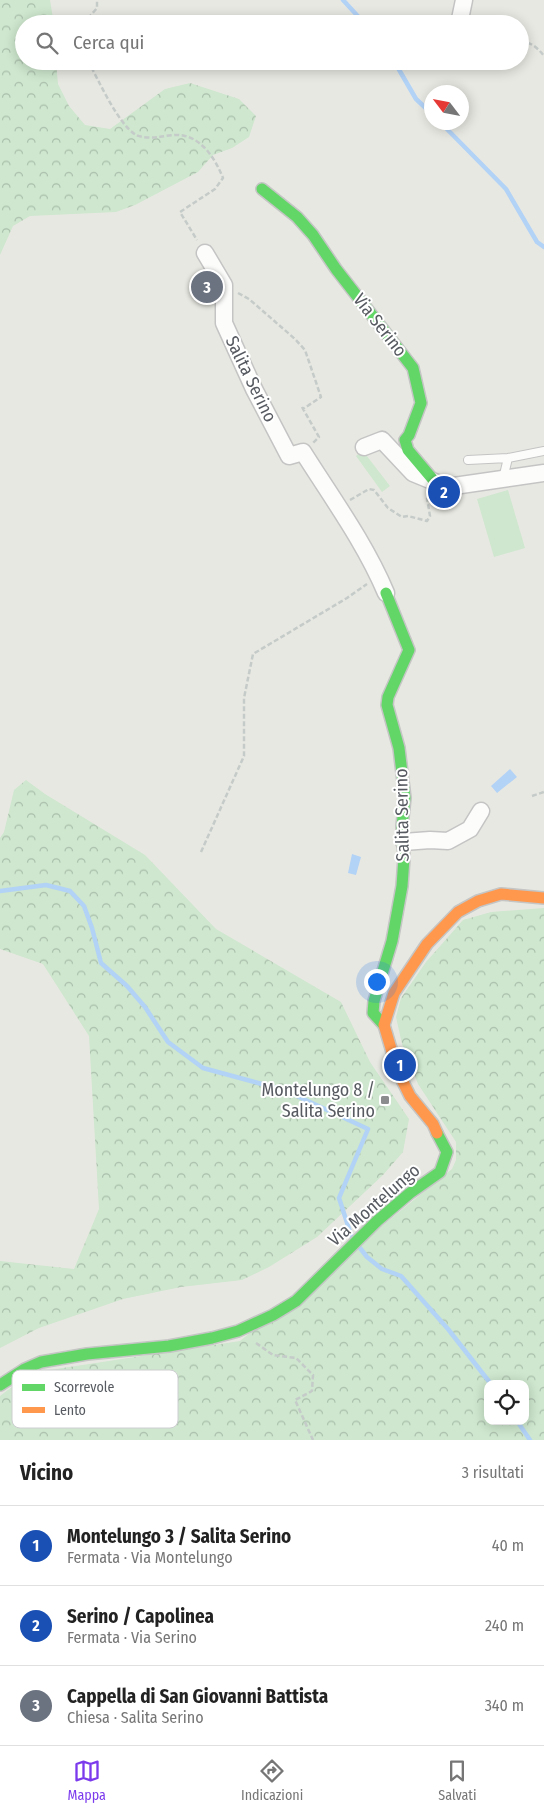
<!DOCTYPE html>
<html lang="it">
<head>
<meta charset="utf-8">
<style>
  :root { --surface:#fff; --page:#f2f2f2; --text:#222; --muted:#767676; --line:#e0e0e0; --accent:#7c3aed }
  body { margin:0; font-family:"Fira Sans Condensed",sans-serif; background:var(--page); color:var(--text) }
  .controls { position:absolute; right:15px; bottom:15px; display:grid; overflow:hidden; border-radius:10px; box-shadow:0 2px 12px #0003 }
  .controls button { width:45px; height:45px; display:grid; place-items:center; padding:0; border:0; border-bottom:1px solid var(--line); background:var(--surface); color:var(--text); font:25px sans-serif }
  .compass { position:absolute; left:424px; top:85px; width:45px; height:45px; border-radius:50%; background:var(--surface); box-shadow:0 2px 12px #0003; rotate:302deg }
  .you { position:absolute; left:376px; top:981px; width:18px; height:18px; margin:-12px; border:4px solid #fff; border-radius:50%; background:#1a73e8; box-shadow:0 0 0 8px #1a73e833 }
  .badge { display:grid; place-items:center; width:32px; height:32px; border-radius:50%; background:var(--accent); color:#fff; font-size:16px; font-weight:700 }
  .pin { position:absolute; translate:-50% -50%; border:2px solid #fff; box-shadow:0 1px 5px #0006 }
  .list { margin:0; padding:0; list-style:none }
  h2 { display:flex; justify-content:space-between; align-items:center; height:65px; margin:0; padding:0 20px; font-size:21px }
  h2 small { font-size:16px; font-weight:400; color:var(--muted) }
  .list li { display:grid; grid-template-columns:32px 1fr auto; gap:15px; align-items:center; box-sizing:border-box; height:80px; padding:0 20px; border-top:1px solid var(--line) }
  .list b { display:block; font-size:19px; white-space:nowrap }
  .list p { margin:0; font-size:16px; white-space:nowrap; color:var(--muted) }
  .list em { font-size:16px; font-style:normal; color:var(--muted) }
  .icon { flex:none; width:28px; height:28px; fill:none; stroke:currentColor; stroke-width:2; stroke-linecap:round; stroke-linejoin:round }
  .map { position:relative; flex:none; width:544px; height:1440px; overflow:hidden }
  .search { position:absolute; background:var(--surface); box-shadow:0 2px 12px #0003; left:15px; right:15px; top:15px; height:55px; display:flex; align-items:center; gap:12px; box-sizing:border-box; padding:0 18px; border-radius:28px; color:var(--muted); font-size:19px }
  .sheet { height:305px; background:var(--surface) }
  nav { display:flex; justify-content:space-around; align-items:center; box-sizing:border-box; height:70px; border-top:1px solid var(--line); background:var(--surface); font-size:14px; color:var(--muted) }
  nav a { display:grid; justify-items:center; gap:2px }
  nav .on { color:var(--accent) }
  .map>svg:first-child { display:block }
  .forest { fill:url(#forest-crowns); fill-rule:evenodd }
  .pitch { fill:#cee7ce }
  .water { fill:#b2d2f6 }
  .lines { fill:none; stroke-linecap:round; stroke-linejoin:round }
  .stream { stroke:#b2d2f6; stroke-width:4.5 }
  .lane-casing { stroke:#c4c4c4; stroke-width:10 }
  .street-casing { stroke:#c4c4c4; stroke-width:19 }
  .fast-casing { stroke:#c4c5c4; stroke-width:14 }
  .slow-casing { stroke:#c4c5c4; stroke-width:14 }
  .path { stroke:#c5cbc9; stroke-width:2.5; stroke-dasharray:5 2.5; stroke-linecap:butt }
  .lane { stroke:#fcfcfb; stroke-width:8 }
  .street { stroke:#fcfcfb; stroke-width:16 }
  .fast { stroke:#63d668; stroke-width:11 }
  .slow { stroke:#ff974d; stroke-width:11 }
  .poi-dot { fill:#8a8c8e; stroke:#fff; stroke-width:2 }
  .labels { text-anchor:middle; stroke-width:4; stroke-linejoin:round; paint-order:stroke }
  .street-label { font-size:18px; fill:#575b61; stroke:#fff }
  .poi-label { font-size:18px; fill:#575b61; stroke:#fff; text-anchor:end }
  .key { fill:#fff; stroke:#cdced0; stroke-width:1 }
  .key-label { font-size:14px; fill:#575b61 }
</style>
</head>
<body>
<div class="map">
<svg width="544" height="1440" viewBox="0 0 544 1440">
  <defs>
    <pattern id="forest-crowns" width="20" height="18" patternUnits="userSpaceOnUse" patternTransform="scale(1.25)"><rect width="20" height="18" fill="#cee7ce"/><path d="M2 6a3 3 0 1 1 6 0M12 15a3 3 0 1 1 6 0" fill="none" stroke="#aabeab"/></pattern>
  </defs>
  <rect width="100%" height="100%" fill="#e8e8e2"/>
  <!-- forest -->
  <path class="forest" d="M0,0H50L54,24H24V61H56L58,84L69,106L85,125L110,129L165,89L190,83L239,99L256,116L249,137L232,148L213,155L198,172L135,205L116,212L30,216L13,226L0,255Z
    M26,780L45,794L145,855L216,929L341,1002L370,1062L409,1119L403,1152L383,1175L317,1237L269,1267L242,1280L181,1287L123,1299L39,1328L0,1348V1261L74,1269L99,1209L89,1036L43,964L0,949V838L4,832L14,790Z
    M544,908V1440H0V1396L30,1373L240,1341L452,1169L456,1160V1142L418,1084L402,1044L396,1017L401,998L426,962L463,920L491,912ZM488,1384H525V1421H488Z"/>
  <!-- pitch -->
  <path class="pitch" d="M363,451L390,486L382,492L356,456Z
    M508,490L525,548L494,557L477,499Z"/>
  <!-- water -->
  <path class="water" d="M510,769L517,777L497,793L491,786Z
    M352,854L361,857L356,875L348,873Z"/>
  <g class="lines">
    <!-- stream -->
    <path class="stream" d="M343,0L365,24
      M394,61L416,99L432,114
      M440,122L506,189L537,242L544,247
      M0,891L46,885L70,891L84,906L92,928L101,963L127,986L145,1007L168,1042L203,1068L284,1090L368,1129L339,1198L352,1238
      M360,1248L367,1257L382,1269L401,1276L448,1329L491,1384
      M517,1421L530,1440"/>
    <defs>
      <path id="lane" d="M468,460L508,458L544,451
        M503,479L508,458"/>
      <path id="street" d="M459,24L464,0
        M205,253L224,285V323L254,389L289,456L303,452C332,498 365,543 386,593
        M364,447L382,440L413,473L447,487L544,473
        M404,842L430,840L448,841L470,829L481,811"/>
      <path id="fast" d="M262,189L297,217L313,235L336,269L413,368L421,403L409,435L405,440L408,450L435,482
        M384,1025L373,1013L374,1001L392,941L402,886L404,858L402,826L405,798L399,748L387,705L388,697L409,650L386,593
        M0,1385L25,1369L41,1362L87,1354L169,1346L212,1338L238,1331L273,1315L296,1301L377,1221L410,1193L440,1172L447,1152L437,1133"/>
      <path id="slow" d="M437,1133L433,1124L410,1096L398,1072L384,1025L394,993L427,944L458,912L478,901L501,894L544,898"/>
    </defs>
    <!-- lane casing -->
    <use href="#lane" class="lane-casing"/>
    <!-- street casing -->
    <use href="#street" class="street-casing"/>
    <!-- fast casing -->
    <use href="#fast" class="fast-casing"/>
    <!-- slow casing -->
    <use href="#slow" class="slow-casing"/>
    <!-- path -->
    <path class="path" d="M83,24L97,8V0
      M520,42C530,41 538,48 544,56
      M88,61C99,81 118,124 136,135C142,138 152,138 159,137C165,136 172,135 178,135C201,136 215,158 223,178L215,189L180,212L197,240
      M238,293L249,299L295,339L305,350L321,397L303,409
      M302,407L319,437L313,443
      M350,500L369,489L374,490L388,508L402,517L408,516L427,521L430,516L427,498
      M532,796L544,792
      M201,852L244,756V698L253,654L347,598L367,584
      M256,1343L273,1355L296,1358L313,1375L312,1391L295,1400L313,1440"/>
    <!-- lane -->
    <use href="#lane" class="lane"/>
    <!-- street -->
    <use href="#street" class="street"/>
    <!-- fast -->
    <use href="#fast" class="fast"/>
    <!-- slow -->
    <use href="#slow" class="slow"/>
  </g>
  <!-- markers -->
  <rect class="poi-dot" x="380" y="1095" width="10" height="10" rx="2.5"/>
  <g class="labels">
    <!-- street labels -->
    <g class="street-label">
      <text transform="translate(380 325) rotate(52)" y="6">Via Serino</text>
      <text transform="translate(251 379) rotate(64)" y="6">Salita Serino</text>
      <text transform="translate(402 815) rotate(-91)" y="6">Salita Serino</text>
      <text transform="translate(374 1205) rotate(-41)" y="6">Via Montelungo</text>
    </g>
    <!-- poi labels -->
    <g class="poi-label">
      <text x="375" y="1096">Montelungo 8 /<tspan x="375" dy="21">Salita Serino</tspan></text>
    </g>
  </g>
  <!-- legend -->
  <rect x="12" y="1370" width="166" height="58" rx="8" class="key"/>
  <rect x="22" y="1384" width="23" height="7" fill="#63d668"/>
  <rect x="22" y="1407" width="23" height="6" fill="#ff974d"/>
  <g class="key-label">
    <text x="54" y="1392">Scorrevole</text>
    <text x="54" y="1415">Lento</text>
  </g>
</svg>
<div class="controls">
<button><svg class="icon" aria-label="locate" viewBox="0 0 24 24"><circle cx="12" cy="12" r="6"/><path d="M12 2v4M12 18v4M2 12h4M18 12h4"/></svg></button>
</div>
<svg class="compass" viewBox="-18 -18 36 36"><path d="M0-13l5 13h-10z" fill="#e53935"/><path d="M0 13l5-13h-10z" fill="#767676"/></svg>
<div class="you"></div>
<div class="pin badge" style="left:400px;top:1065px;background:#1a4fb4">1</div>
<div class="pin badge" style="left:444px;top:492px;background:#1a4fb4">2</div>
<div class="pin badge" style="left:207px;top:287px;background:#6b7280">3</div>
<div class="search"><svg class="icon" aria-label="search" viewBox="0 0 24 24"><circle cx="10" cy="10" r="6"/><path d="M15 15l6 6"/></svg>Cerca qui</div>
</div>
<section class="sheet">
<h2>Vicino<small>3 risultati</small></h2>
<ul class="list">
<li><span class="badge" style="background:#1a4fb4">1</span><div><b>Montelungo 3 / Salita Serino</b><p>Fermata · Via Montelungo</p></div><em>40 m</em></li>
<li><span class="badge" style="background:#1a4fb4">2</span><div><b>Serino / Capolinea</b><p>Fermata · Via Serino</p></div><em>240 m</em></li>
<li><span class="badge" style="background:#6b7280">3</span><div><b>Cappella di San Giovanni Battista</b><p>Chiesa · Salita Serino</p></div><em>340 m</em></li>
</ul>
</section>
<nav>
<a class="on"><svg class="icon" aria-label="map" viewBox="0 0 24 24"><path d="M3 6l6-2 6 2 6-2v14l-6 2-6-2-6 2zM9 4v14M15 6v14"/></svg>Mappa</a>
<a><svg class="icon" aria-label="directions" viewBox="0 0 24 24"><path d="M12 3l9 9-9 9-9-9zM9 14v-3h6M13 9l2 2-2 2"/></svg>Indicazioni</a>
<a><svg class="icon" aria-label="saved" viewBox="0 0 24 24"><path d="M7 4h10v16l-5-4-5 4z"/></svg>Salvati</a>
</nav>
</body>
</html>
